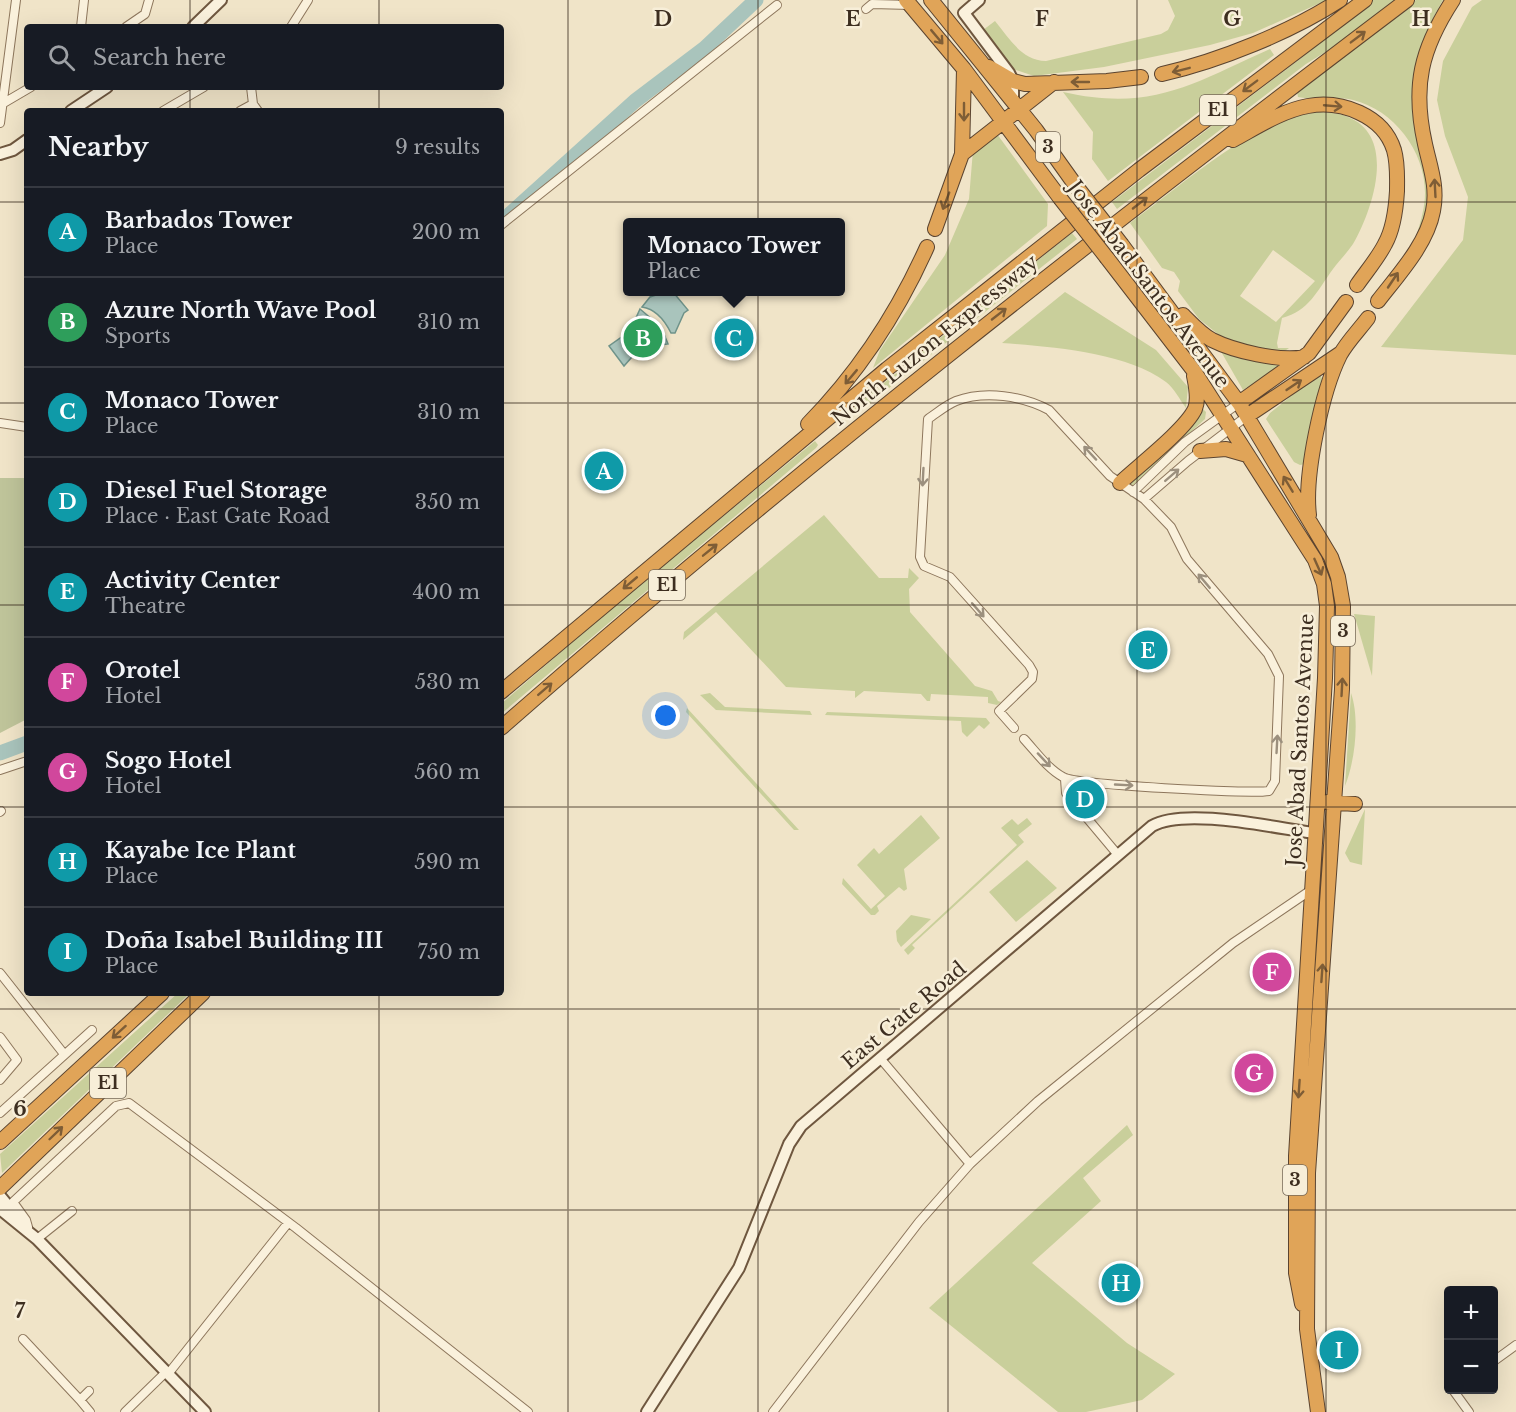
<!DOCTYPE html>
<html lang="en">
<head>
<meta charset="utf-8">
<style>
  :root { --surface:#171b24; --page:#20242c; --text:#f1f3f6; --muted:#9ea1a6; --line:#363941; --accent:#b45309 }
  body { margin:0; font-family:"Libre Baskerville",serif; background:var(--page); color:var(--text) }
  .controls { position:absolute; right:18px; bottom:18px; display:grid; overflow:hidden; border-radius:6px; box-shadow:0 6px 24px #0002 }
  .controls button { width:54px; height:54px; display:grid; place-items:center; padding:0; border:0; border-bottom:2px solid var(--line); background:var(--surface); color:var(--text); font:30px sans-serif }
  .you { position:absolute; left:666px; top:716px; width:21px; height:21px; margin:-15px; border:4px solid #fff; border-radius:50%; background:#1a73e8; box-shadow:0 0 0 9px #1a73e833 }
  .badge { display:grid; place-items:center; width:39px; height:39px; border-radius:50%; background:var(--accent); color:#fff; font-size:20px; font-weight:700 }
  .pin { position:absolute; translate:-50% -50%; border:3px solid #fff; box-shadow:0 2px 6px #0006 }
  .popup { position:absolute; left:623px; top:218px; width:222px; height:78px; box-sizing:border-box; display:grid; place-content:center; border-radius:6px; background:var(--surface); filter:drop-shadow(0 2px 4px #0005); font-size:20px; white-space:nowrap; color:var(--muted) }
  .popup b { font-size:22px; color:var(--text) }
  .popup::after { content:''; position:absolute; left:50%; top:100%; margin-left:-12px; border:12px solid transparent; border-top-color:var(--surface) }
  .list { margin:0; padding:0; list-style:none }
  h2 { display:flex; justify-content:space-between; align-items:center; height:78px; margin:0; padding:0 24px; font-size:26px }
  h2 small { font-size:20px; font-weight:400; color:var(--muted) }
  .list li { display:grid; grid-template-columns:39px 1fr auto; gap:18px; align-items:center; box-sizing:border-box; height:90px; padding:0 24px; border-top:2px solid var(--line) }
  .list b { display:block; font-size:22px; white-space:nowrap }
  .list p { margin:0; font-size:20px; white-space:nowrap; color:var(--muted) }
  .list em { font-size:20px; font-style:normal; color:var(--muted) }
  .icon { flex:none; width:33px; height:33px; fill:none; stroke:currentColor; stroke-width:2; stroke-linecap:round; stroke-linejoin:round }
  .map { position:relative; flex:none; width:1516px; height:1412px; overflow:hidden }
  .search { position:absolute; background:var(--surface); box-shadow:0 6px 24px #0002; left:24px; top:24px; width:480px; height:66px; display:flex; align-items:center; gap:15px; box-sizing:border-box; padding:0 21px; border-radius:6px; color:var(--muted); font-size:22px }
  .panel { position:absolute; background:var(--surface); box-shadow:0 6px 24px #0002; left:24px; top:108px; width:480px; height:888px; border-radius:6px }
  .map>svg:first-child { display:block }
  .green { fill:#c9cf9b; fill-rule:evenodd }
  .cemetery { fill:#bfc49a }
  .water { fill:#a9c4bc; stroke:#6f938a; stroke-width:1.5 }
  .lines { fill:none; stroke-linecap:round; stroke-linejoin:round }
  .river { stroke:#a9c4bc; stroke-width:15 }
  .street-casing { stroke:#8d765c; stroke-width:10 }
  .secondary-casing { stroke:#6f573f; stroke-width:14 }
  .highway-casing { stroke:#5b4430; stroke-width:16 }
  .street { stroke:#faf1dc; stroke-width:8 }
  .secondary { stroke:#faf1dc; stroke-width:10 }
  .highway { stroke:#e0a458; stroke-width:14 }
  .highway-bridge-casing { stroke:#5b4430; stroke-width:16; stroke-linecap:butt }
  .highway-bridge { stroke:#e0a458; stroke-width:14 }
  .oneway { stroke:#7e5d36 }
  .oneway2 { stroke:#9c907e }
  .grid { fill:none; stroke:#3d2e20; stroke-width:1.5; stroke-opacity:0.55 }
  .labels { text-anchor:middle; stroke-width:5; stroke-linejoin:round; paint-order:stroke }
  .shield { fill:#f7eed8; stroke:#756857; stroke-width:1.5 }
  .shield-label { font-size:18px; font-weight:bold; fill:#3d2e20 }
  .street-label { font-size:20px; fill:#3d2e20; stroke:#f7eed8 }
  .grid-label { font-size:20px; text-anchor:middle; font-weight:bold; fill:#3d2e20; stroke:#f7eed8; stroke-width:5; stroke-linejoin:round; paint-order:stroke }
</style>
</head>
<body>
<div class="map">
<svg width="1516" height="1412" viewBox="0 0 1516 1412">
  <rect width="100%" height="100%" fill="#f0e4c8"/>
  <!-- green -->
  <path class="green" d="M1168,0H1327L1253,33L1210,45L1104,67L1034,76L1013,69L983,30L995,21C1010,39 1021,60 1046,61L1161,34L1168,30L1175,16Z
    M1371,0H1400L1356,33L1306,64L1117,209L1112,202L1300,59Z
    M1416,0H1443C1426,29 1413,61 1412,95C1412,144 1446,186 1417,234C1421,220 1425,207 1425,193C1425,151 1394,110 1353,100C1335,96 1316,101 1298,97L1297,92L1327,65Z
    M1482,0H1516V355L1381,347L1463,240L1468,197L1445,136L1437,100L1443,61L1472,7Z
    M1270,49L1274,55L1108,181L1092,159L1093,132L1063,92C1152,112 1192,84 1270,49Z
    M1311,112C1323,112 1336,112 1348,117C1398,137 1372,211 1353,244C1347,253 1339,261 1333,269C1317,291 1309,311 1282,318L1277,343L1278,348H1289L1279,355L1224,339L1199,319L1178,291L1180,281L1174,272L1162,268L1130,223C1178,188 1253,121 1311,112ZM1273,250L1315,281L1276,322L1240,296Z
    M997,134L1048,204L1047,226L873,368L880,350L945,255L969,199L973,150Z
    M1072,233L1077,239L860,411H854L855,406Z
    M1065,292L1156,350L1188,387L1186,408C1180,400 1174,388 1166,382C1125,352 1052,347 1002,343Z
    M1219,348L1283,364L1243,390Z
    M1316,376H1321L1323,381L1305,464L1300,465L1294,462L1266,419L1270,413Z
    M1201,407L1206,412L1205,419L1131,487L1128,484Z
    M815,441L818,445L816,448L501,714V704L614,606Z
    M824,515L879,578H908L909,568L919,578L909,589L910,612L975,686L992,691L998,701L1001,702L997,705L988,703V697L931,694L930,701H927L921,694L864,691L855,698V691L786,687L716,612L683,640L684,632Z
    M1354,614L1375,616L1372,676Z
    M710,693L725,707L810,711L812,715L716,710L700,695Z
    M1351,693C1360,719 1355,761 1345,786Z
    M687,708L799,830H794L686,712Z
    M827,712L986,718L990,723L984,729L979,725L967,737L962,732L961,721L825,715Z
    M1365,809L1362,865L1350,862L1345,853Z
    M921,815L940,838L904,869L907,889L904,891L899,887L877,906L879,911L875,915H871L842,884L843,878L871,909L885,896L857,865L874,848L879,854Z
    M1027,818L1032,824L1018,835L1024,842L912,945L915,948L908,955L904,950L1017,845L1001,828L1012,819L1018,825Z
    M1027,860L1057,888L1016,922L989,892Z
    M911,915L931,919L901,947L897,941L896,931Z
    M178,993H190L2,1173L0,1154Z
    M1127,1125L1133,1135L1083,1178L1101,1201L1032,1263L1127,1343L1175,1374L1142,1400L1086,1412H1058L929,1308Z"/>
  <!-- cemetery -->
  <path class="cemetery" d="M0,478H27V719L0,733Z"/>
  <!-- water -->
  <path class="water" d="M665,292H673L688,310L684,313L675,333H671C665,321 656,309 642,307L650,297Z
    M640,309L661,327L668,344L652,346L643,354L632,357L624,366L609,346L630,331Z"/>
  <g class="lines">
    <!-- river -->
    <path class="river" d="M510,214L635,101L705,48L756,0
      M0,753L27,743"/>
    <defs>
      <path id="street" d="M866,9L872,4L910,5
        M81,27L84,0
        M126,27L145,14L149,0
        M291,27L308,0
        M251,87L253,104L258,111
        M2,104L31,87
        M163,111L204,87
        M240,111L253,104
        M0,123L16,0
        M501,225L777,5
        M0,423L27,427
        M1133,492L1185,442L1239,403
        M1144,499L1188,461L1247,416
        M1014,728L999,711L1032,679L1033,672L1029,665L950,577L924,566L920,557L928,419C937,413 946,405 956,401C985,390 1023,396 1049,410L1110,476L1144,499L1171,527L1187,559L1268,654L1279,676L1275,781L1269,791C1251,794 1076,785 1063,777C1048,769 1036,752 1024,739
        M0,770L27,761
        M1065,779L1066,793L1118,855
        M0,812L1,811
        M0,973L64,1054
        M0,1037L17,1060L0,1080
        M880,1058L970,1164
        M0,1113L92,1030
        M28,1227L26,1220L13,1202L116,1106L129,1103L296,1228L528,1412
        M37,1239L72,1211
        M23,1339L80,1400
        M1494,1361L1516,1345
        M168,1374L288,1223
        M1453,1390L1469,1412
        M89,1391L80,1400L90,1412
        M125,1412L166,1372
        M773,1412L919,1222L970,1164L1038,1101L1233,943L1311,890"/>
      <path id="secondary" d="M979,0L964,13L1009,73L1013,81V101
        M193,27L221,0
        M71,111L107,87
        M0,154L13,150L27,140
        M0,1196L23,1224
        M0,1209L37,1239L205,1412
        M647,1412L739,1268L789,1144L801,1126L1152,826C1185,807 1275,828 1314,833"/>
      <path id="highway" d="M906,0L964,69L1060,198
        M931,0L1036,130L1076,186
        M989,67L1013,81L1025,84L1107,81L1141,77
        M1162,74C1219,61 1291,32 1340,0
        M1233,140C1257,127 1281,111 1308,106C1341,100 1383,115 1394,150C1398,164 1397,177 1397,191C1396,208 1394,228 1385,244C1378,258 1366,272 1357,285
        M962,154L1054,82
        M935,229L962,154L964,69
        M1122,245L1239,403L1331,557L1338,577L1343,606L1342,689L1308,1173L1307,1329L1318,1412
        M1107,258L1194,371L1315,560L1324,584L1327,606L1325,678L1296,1156V1273L1302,1304
        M1378,301C1398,275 1427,244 1433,211C1438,187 1430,167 1425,144C1412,86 1421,49 1453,0
        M1183,315C1192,324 1201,334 1212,340C1234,351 1280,362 1304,357
        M1239,403L1309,353L1346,302
        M1247,416L1341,353
        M808,424C860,371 897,314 927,247
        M1200,451L1226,449L1247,455
        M1120,483C1138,466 1185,430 1195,409C1199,399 1196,386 1194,376
        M1309,515C1304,475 1322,391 1340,355C1347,342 1359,330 1368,318
        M501,692L887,369L1139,170L1365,0
        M501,728C793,472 1098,234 1407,0
        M1327,802L1355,804
        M0,1142L162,993
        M0,1188L203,993"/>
    </defs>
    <!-- street casing -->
    <use href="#street" class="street-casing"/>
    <!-- secondary casing -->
    <use href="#secondary" class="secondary-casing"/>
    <!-- highway casing -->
    <use href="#highway" class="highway-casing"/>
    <!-- street -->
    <use href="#street" class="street"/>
    <!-- secondary -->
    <use href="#secondary" class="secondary"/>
    <!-- highway -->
    <use href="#highway" class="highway"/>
    <defs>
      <path id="highway-bridge" d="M1076,186L1122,245
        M1060,198L1107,258"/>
    </defs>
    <!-- highway-bridge casing -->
    <use href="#highway-bridge" class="highway-bridge-casing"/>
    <!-- highway-bridge -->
    <use href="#highway-bridge" class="highway-bridge"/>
  </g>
  <!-- one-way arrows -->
  <defs><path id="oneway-shaft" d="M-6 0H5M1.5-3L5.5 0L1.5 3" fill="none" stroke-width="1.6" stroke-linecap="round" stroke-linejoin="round" transform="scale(1.5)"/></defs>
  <g class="oneway">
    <use href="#oneway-shaft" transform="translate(937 37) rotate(50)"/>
    <use href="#oneway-shaft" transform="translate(1358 37) rotate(-37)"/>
    <use href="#oneway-shaft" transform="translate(1181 70) rotate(166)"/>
    <use href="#oneway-shaft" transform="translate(1080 82) rotate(180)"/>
    <use href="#oneway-shaft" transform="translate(1250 86) rotate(143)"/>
    <use href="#oneway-shaft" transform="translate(1333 106) rotate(5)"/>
    <use href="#oneway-shaft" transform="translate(964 112) rotate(90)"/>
    <use href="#oneway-shaft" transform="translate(1435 188) rotate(-93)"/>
    <use href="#oneway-shaft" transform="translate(946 201) rotate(111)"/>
    <use href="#oneway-shaft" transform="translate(1140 203) rotate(-38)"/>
    <use href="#oneway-shaft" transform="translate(1393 280) rotate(-56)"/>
    <use href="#oneway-shaft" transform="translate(999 314) rotate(-38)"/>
    <use href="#oneway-shaft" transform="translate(851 377) rotate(130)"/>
    <use href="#oneway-shaft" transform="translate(1294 385) rotate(-34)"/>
    <use href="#oneway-shaft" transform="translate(1288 484) rotate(-121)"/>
    <use href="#oneway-shaft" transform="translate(710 550) rotate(-39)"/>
    <use href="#oneway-shaft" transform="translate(1318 567) rotate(66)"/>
    <use href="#oneway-shaft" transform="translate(630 583) rotate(140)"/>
    <use href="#oneway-shaft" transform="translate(1342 687) rotate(-87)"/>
    <use href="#oneway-shaft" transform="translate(545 689) rotate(-41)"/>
    <use href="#oneway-shaft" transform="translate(1322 973) rotate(-86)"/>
    <use href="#oneway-shaft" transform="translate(119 1032) rotate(138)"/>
    <use href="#oneway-shaft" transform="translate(1299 1089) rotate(94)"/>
    <use href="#oneway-shaft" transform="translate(56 1133) rotate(-44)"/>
  </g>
  <g class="oneway2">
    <use href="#oneway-shaft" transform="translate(1090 453) rotate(-133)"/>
    <use href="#oneway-shaft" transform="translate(1172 475) rotate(-41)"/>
    <use href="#oneway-shaft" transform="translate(923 477) rotate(93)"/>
    <use href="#oneway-shaft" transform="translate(1204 581) rotate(-130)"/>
    <use href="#oneway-shaft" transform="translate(978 610) rotate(49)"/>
    <use href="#oneway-shaft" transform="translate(1277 744) rotate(-87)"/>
    <use href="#oneway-shaft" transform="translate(1044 760) rotate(47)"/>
    <use href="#oneway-shaft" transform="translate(1124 785) rotate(3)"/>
  </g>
  <!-- grid -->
  <path class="grid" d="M190,0V27M379,0V27M568,0V1412M758,0V1412M948,0V1412M1137,0V1412M1326,0V1412M190,87V111M379,87V111M0,202H27M501,202H1516M0,403H27M501,403H1516M0,605H27M501,605H1516M0,807H27M501,807H1516M190,993V1412M379,993V1412M0,1009H1516M0,1210H1516"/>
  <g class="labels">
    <!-- shield labels -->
    <g class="shield">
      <rect x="1200" y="95" width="36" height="30" rx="4.5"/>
      <rect x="1036" y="132" width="24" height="30" rx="4.5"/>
      <rect x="649" y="570" width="36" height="30" rx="4.5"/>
      <rect x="1331" y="616" width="24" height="30" rx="4.5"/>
      <rect x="90" y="1068" width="36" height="30" rx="4.5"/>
      <rect x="1283" y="1165" width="24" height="30" rx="4.5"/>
    </g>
    <g class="shield-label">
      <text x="1218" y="116">E1</text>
      <text x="1048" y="153">3</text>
      <text x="667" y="591">E1</text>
      <text x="1343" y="637">3</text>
      <text x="108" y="1089">E1</text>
      <text x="1295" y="1186">3</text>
    </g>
    <!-- street labels -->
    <g class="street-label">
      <text transform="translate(1149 284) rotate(53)" y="7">Jose Abad Santos Avenue</text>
      <text transform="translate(935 340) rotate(-39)" y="7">North Luzon Expressway</text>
      <text transform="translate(1300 740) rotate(-87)" y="7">Jose Abad Santos Avenue</text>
      <text transform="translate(904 1015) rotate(-40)" y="7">East Gate Road</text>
    </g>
  </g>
  <g class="grid-label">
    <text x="663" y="26">D</text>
    <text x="853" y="26">E</text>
    <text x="1042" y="26">F</text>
    <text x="1232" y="26">G</text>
    <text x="1421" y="26">H</text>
    <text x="20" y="1116">6</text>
    <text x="20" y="1318">7</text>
  </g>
</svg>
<div class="controls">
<button>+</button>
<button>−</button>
</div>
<div class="you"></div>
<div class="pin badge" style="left:604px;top:471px;background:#0f9aa8">A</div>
<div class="pin badge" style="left:643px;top:338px;background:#2e9e5b">B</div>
<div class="pin badge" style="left:734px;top:338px;background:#0f9aa8">C</div>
<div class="popup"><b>Monaco Tower</b>Place</div>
<div class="pin badge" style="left:1085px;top:799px;background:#0f9aa8">D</div>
<div class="pin badge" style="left:1148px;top:650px;background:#0f9aa8">E</div>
<div class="pin badge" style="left:1272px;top:972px;background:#d1479c">F</div>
<div class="pin badge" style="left:1254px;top:1073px;background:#d1479c">G</div>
<div class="pin badge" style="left:1121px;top:1283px;background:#0f9aa8">H</div>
<div class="pin badge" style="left:1339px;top:1350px;background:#0f9aa8">I</div>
<div class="search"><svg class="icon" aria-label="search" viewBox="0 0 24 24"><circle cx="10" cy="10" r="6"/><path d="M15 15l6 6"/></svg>Search here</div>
<section class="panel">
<h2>Nearby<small>9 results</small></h2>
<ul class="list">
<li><span class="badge" style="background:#0f9aa8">A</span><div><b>Barbados Tower</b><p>Place</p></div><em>200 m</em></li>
<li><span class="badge" style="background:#2e9e5b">B</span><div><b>Azure North Wave Pool</b><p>Sports</p></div><em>310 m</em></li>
<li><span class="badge" style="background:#0f9aa8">C</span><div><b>Monaco Tower</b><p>Place</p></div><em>310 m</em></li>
<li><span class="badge" style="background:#0f9aa8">D</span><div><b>Diesel Fuel Storage</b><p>Place · East Gate Road</p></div><em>350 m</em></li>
<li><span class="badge" style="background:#0f9aa8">E</span><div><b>Activity Center</b><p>Theatre</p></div><em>400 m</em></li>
<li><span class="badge" style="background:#d1479c">F</span><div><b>Orotel</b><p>Hotel</p></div><em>530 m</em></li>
<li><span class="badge" style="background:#d1479c">G</span><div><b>Sogo Hotel</b><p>Hotel</p></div><em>560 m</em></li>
<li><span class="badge" style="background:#0f9aa8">H</span><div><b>Kayabe Ice Plant</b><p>Place</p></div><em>590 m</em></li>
<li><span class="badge" style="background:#0f9aa8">I</span><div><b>Doña Isabel Building III</b><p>Place</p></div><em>750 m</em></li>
</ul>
</section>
</div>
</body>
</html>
